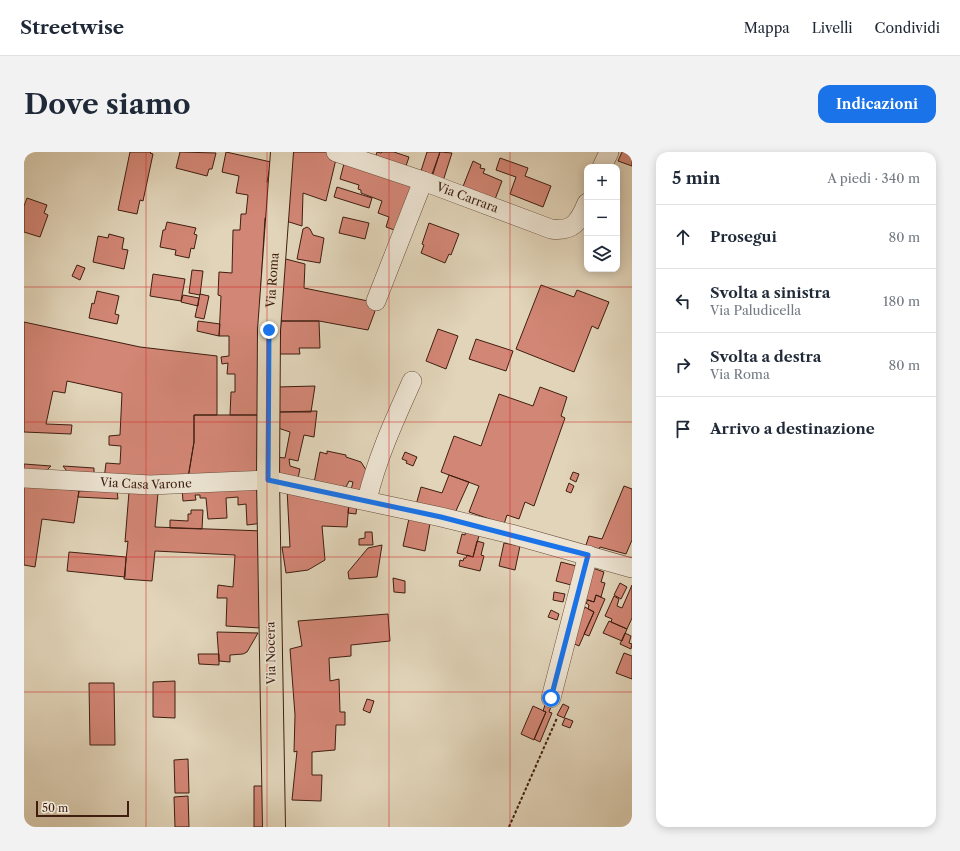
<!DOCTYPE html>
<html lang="it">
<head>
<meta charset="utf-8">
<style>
  :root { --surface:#fff; --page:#f2f2f3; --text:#1f2937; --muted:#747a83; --line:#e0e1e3; --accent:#1a73e8 }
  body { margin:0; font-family:"Libre Caslon Text",serif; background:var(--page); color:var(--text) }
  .controls { position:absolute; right:12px; top:12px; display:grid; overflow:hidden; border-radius:8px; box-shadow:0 2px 10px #0003 }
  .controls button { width:36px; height:36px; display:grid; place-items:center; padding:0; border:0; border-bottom:1px solid var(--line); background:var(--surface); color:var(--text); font:20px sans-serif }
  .scale { position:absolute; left:12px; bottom:10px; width:93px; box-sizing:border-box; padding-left:4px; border:2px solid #3f1e10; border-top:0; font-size:11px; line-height:14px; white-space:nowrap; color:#3f1e10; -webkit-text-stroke:3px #ece3d2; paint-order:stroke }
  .stop { position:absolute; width:12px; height:12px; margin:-9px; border:3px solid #1a73e8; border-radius:50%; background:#fff }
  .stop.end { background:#1a73e8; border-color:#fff; box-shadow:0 1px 4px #0008 }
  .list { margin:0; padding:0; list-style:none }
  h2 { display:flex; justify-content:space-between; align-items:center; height:52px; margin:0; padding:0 16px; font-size:17px }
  h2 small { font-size:13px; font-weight:400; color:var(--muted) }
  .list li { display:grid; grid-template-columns:26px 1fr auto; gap:12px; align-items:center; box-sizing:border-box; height:64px; padding:0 16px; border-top:1px solid var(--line) }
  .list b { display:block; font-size:15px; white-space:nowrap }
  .list p { margin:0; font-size:13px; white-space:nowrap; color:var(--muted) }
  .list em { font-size:13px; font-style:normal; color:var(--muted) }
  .icon { flex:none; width:22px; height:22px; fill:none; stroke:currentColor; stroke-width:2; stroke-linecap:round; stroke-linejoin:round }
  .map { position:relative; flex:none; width:608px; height:675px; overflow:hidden; border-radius:12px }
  header { display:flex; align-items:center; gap:24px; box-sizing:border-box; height:56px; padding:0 20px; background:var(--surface); border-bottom:1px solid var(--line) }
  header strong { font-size:19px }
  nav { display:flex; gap:22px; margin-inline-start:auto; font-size:14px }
  .intro { display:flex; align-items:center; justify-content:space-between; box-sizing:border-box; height:96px; padding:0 24px }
  h1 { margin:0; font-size:28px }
  .button { padding:10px 18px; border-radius:12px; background:var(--accent); color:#fff; font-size:14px; font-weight:700 }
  main { display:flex; gap:24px; padding:0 24px }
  aside { flex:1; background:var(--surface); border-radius:12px; box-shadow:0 2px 10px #0003 }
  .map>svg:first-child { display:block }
  .building { fill:#d28675; stroke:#3f1e10 }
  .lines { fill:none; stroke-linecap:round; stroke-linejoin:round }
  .minor-casing { stroke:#684c3a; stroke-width:20 }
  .major-casing { stroke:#3f1e10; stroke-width:24 }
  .path { stroke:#3f1e10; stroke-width:2; stroke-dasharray:3 2; stroke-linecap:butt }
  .minor { stroke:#ece3d2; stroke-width:19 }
  .major { stroke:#e1d4b9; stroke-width:22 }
  .route { stroke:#1a73e8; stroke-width:5 }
  .grid { fill:none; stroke:#d62828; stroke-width:1; stroke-opacity:0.55 }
  .labels { text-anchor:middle; stroke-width:3; stroke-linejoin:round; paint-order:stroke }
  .street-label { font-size:12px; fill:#3f1e10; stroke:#ece3d2 }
</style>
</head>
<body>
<header>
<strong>Streetwise</strong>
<nav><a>Mappa</a><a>Livelli</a><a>Condividi</a></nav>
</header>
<div class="intro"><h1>Dove siamo</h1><a class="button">Indicazioni</a></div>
<main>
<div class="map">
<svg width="608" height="675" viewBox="0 0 608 675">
  <rect width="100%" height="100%" fill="#e1d4b9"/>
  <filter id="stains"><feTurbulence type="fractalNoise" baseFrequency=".005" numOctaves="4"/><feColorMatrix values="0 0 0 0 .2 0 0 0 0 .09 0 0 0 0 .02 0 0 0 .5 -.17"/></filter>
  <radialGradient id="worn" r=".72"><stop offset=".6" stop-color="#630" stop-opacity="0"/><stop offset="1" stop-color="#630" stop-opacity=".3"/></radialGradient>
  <!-- building -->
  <path class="building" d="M106,0H127L126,1L129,2L119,49L116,48L113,62L94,58Z
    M156,0L192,1L188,17H185L183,24L152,16Z
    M202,0L247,10L243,30L247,31L246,66H241L236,150L235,263H206L207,240H211V222H203L204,211L198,212L197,205L205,204V184H195L197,144L194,143L195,120L208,121L209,78H216L217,62H222L224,43L212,41L215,24L198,20Z
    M267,0H305L313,3L302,49L279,41L278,74L262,69Z
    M353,0L357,1L358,0H370L385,5L381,17L351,7Z
    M403,0H416L407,25L396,22Z
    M416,0L428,1L419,29L408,25Z
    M598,0H608V14L594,9Z
    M476,6L504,16L501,24L527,34L519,55L486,42L492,25L472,18Z
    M321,8L392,32L373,79L362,75L365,65L354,61L358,49L337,41V38L334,37L335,33L316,27Z
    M449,9L457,13L456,16L461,17L459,21L478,29L470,50L438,37Z
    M313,35L348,46L345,56L310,45Z
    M3,46L23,53L20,61L24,63L16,85L0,80V54Z
    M319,65L345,71L341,87L315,81Z
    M143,70L172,76L170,82L173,83L170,97L167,96L165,106L151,103L152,98L136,95L139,78H141Z
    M405,71L435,82L427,103L425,102L421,111L397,101L400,93L398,92Z
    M283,75L286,77L289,83L300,86L296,111L273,107L279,77Z
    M85,82L100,86L98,97L104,98L100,117L69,110L74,84L84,86Z
    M258,106L281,112L280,136L354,151L344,178L295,169H257Z
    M53,113L61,116L56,128L48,124Z
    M168,118L179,119L176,143L165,141Z
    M129,122L161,127L157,149L126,144Z
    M517,133L550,145L553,138L585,150L574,177L568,174L550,220L492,197Z
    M73,139L95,144L91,162L95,163L93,172L65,166L68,151L70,152Z
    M176,142L185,144L180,167L171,165Z
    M159,143L175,146L174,154L157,150Z
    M174,169L196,172L195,184L173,179Z
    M257,169H295L296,196H275L276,202H255Z
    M0,170L116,195L193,204V263H170V290L164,326L80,327L82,311L96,312L97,294L85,293V284L96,283L98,241L43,229L41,241L29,239L22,272L48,273L47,282L0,280Z
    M414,177L434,184L422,217L402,209Z
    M452,187L489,199L482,219L445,207Z
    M291,234L287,260H253V235Z
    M516,235L543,245L537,264L541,266L510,354L501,350L495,367L483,363L480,372L445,360L455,334L417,320L430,284L457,294L475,242L509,254Z
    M293,259L290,285L280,283L274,309L265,307L266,314L276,317L274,326L252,324V305L261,306L266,280L254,276L253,260Z
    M170,263H235V323L164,326L170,290Z
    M303,299L322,303V305L337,310L344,321L337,340L327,338L329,330L325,329L322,335L319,334L318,337L290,331L296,300L303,302Z
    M381,300L393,305L389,314L382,311L383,309L378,307Z
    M0,312L27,314L20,321L0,320Z
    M39,314L70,316V325L45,322Z
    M549,320L555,322L552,330L546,327Z
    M425,323L445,330L431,361L392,353L397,335L418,341Z
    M0,331L55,339L50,371L18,367L11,415L0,413Z
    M236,331L239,371L223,373L222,352L214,353V345L202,346L203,366L184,367L182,346H176V343H171L172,348L159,349L158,336Z
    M545,331L550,334L547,341L542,339Z
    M600,334L608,337V388L602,402L576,395L574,399L561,396L565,384L578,387Z
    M263,337L325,351L323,375L298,374L301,408L284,418L262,421L258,395H266Z
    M93,338L94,347L54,345L55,339Z
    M105,340L134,341L131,375L239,379L236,476L202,474L203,446H193L194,433L209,435L211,403L131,399L128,429L100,427L104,389L101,390Z
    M325,350L333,351L332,362L324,361Z
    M167,358H179L178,377L146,376V368L164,369V362H167Z
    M386,362L407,366L401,399L379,394Z
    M442,377L456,380L449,405L433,401L438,382L441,383Z
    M341,380H348L349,393H335V387L341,386Z
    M453,389L460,391L457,403L460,404L456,419L435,414L436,408L439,409L440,406H442L443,403L449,405Z
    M480,391L496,394L491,418L475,414Z
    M358,393L353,425L325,427L324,420L344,396Z
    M45,400L102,405L101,425L43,419Z
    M537,410L556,415L551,434L532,429Z
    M563,414L580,420L577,430L581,431L577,445L572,443L570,450L557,446Z
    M369,426L381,429V441L370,440Z
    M596,431L603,435L597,447L590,443Z
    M608,433V466L603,477L587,470L588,467L581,464L590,444L595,447L593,454L598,456Z
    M530,440L541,442L539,450L529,448Z
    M572,443L581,447L565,484L560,482L570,460L564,457L565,453L562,451L564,448L570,450Z
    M554,454L560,457L561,455L570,460L555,494L544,489Z
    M527,458L535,462L533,468L524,465Z
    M364,462L366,489L327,493V504L305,506L306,529L315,527L316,560H321V573H312L311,598L288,600V623H298L297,649L268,648L273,599L270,600L271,563L266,497L278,494L274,469Z
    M585,469L603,477L598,489L579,481Z
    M193,480L234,481L223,500L219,502L206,503V510L195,509Z
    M601,481L607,484L605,491L608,492L607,497L596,492Z
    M600,501L608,504V527L592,521Z
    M174,502H195V513L175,512Z
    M151,529V566L129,565V530Z
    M65,531H90L91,593H66Z
    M343,547L350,549L346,561L339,558Z
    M523,547L529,550L525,560L528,561L516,590L510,587L522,560L519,559Z
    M539,552L545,555L540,566L533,563Z
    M509,554L522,560L510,588L497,582Z
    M541,566L549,569L546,576L538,573Z
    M164,607L165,641H151L150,608Z
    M230,634H240L243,675H230Z
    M164,644L165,675H151L150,645Z"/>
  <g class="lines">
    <defs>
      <g id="minor">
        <path id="s1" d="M312,0L399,29L527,77C549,80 555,70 563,51"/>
        <path d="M578,15L585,0"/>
        <path d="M352,149L399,29"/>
        <path id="s2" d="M0,326L126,333L244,328L417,365L487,382L608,416"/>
        <path d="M343,348C353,306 370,269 388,229"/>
        <path d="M527,546L564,403"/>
      </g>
      <g id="major">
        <path id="s3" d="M250,675L244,328L245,178L258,0"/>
      </g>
    </defs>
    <!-- minor casing -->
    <use href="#minor" class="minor-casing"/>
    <!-- major casing -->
    <use href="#major" class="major-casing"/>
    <!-- path -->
    <path class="path" d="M485,675L533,566"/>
    <!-- minor -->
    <use href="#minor" class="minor"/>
    <!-- major -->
    <use href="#major" class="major"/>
  </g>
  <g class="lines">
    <!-- route -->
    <path class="route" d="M245,178L244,328L417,365L564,403L527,546"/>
  </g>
  <!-- grid -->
  <path class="grid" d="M122,0V675M243,0V675M365,0V675M486,0V675M0,135H608M0,270H608M0,405H608M0,540H608"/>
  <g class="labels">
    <!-- street labels -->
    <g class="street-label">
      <text dy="4" stroke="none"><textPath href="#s1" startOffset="139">Via Carrara</textPath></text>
      <text dy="4" stroke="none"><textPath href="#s3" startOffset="547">Via Roma</textPath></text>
      <text dy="4" stroke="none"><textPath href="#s2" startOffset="122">Via Casa Varone</textPath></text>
      <text transform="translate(247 501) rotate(-91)" y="4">Via Nocera</text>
    </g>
  </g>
  <rect width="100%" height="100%" filter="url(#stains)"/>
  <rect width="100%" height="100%" fill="url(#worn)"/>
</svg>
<div class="controls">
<button>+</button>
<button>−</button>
<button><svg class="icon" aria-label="layers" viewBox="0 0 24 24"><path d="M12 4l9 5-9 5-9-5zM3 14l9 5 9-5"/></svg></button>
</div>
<div class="scale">50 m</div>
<div class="stop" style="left:527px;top:546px"></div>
<div class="stop end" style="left:245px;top:178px"></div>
</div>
<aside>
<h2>5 min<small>A piedi · 340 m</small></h2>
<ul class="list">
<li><svg class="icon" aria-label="ahead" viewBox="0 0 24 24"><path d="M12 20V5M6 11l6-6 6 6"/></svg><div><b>Prosegui</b></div><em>80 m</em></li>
<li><svg class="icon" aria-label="left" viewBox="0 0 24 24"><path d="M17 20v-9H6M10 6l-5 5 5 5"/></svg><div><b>Svolta a sinistra</b><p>Via Paludicella</p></div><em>180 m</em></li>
<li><svg class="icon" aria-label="right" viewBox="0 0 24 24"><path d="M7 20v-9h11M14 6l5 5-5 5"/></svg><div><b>Svolta a destra</b><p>Via Roma</p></div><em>80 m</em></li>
<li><svg class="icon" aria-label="arrive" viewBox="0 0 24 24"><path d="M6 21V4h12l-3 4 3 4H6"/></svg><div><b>Arrivo a destinazione</b></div></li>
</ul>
</aside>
</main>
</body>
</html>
